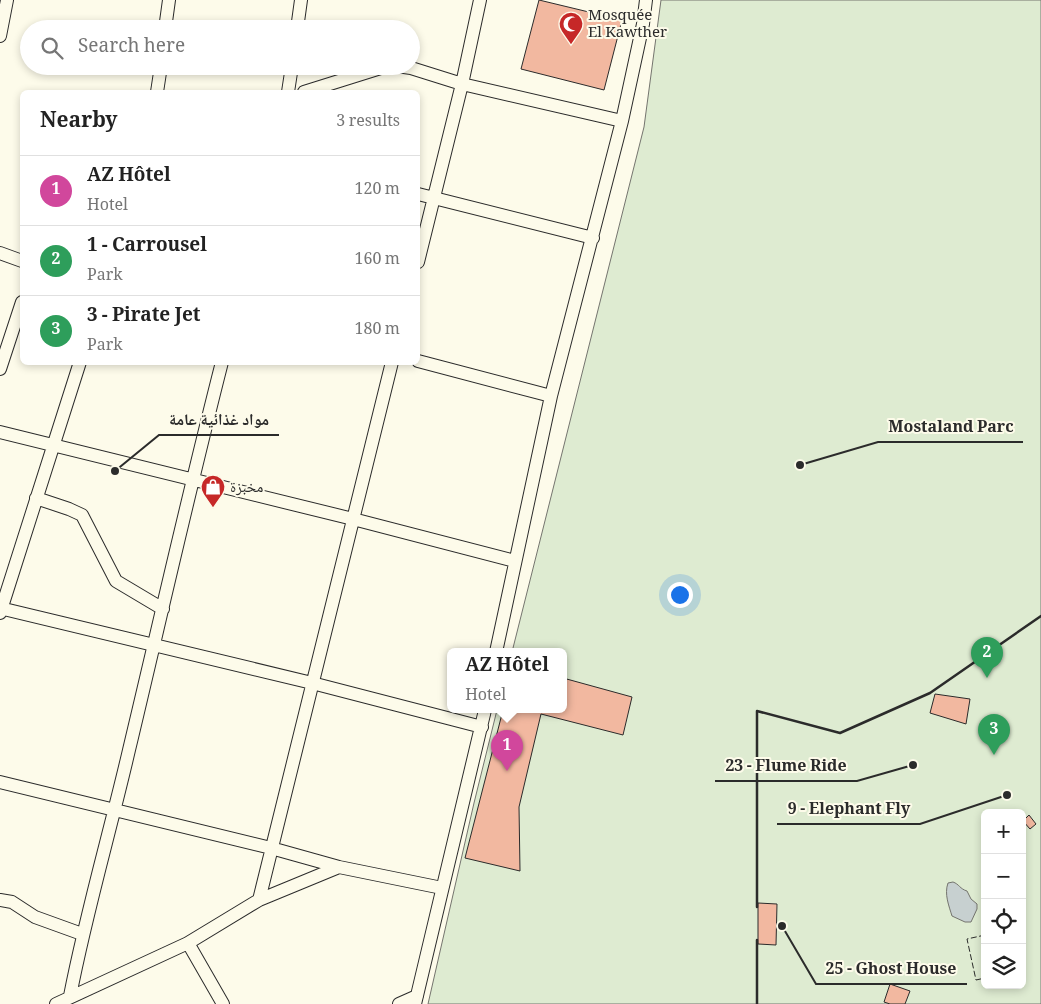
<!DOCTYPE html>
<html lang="en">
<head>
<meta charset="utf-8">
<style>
  :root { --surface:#fff; --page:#f6f6f6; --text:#222; --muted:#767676; --line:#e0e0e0; --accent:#c62828 }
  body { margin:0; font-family:Georgia,"Noto Naskh Arabic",serif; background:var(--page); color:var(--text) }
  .controls { position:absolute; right:15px; bottom:15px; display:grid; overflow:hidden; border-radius:8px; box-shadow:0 2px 8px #0003 }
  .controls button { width:45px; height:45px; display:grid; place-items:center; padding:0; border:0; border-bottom:1px solid var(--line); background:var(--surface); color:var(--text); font:25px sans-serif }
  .you { position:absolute; left:679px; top:594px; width:18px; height:18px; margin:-12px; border:4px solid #fff; border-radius:50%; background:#1a73e8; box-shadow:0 0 0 8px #1a73e833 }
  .badge { display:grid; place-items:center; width:32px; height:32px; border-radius:50%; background:var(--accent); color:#fff; font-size:16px; font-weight:700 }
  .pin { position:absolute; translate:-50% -41px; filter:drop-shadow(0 1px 2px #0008) }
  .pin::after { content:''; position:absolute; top:26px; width:18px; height:15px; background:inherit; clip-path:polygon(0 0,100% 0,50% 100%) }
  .popup { position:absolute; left:447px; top:648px; width:120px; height:65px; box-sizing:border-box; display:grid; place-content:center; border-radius:8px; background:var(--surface); filter:drop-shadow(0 1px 4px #0005); font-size:16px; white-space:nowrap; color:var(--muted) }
  .popup b { font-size:19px; color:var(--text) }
  .popup::after { content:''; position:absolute; left:50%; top:100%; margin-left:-10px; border:10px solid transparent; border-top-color:var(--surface) }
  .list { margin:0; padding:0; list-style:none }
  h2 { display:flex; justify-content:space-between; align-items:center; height:65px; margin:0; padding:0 20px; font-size:21px }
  h2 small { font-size:16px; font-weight:400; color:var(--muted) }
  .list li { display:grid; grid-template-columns:32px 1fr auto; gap:15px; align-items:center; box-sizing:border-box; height:70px; padding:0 20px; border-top:1px solid var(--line) }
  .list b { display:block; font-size:19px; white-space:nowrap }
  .list p { margin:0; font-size:16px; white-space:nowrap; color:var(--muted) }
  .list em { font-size:16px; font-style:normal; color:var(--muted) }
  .icon { flex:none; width:28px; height:28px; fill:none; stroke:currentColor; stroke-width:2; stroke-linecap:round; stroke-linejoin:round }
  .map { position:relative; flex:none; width:1041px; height:1004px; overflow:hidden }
  .search { position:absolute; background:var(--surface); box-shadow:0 2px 8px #0003; left:20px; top:20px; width:400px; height:55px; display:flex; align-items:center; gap:12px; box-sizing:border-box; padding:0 18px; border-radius:28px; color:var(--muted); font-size:19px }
  .panel { position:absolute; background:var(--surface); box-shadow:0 2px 8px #0003; left:20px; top:90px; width:400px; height:275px; border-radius:8px }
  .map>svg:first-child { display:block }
  .green { fill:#deebd1; stroke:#74746e; fill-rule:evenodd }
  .water { fill:#c7d0d0; stroke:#74746e }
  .building { fill:#f2b8a0; stroke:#2b2b2b }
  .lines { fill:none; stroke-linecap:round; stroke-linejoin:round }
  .minor-casing { stroke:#2b2b2b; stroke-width:14 }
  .minor { stroke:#fdfbea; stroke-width:12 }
  .fence { stroke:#2b2b2b; stroke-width:1; stroke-dasharray:6 2.5; stroke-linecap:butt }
  .wall { stroke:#2b2b2b; stroke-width:2.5 }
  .labels { text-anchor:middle; stroke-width:4; stroke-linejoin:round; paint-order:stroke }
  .poi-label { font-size:15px; fill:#2b2b2b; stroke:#fdfbea; text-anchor:start }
  .leader { fill:none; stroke:#2b2b2b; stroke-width:2 }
  .callout-dot { fill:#2b2b2b; stroke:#fdfbea; stroke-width:2 }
  .callout-label { font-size:16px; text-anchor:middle; font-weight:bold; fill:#2b2b2b; stroke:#fdfbea; stroke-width:4; stroke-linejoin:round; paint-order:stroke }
</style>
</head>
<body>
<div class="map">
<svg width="1041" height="1004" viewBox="0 0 1041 1004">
  <rect width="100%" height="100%" fill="#fdfbea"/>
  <!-- green -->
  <path class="green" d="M661,0H1041V1004H428L474,803L497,710H563V652H512L644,127ZM985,813H1022V985H985Z"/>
  <!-- water -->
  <path class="water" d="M953,882C959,884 960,889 967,891L971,899L977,904V909L971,922H965L952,916C949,906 944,894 948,883Z"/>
  <!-- building -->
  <path class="building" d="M539,0L622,20L604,90L521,69Z
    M563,678L632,697L623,735L541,714L519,807L520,871L465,858L503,710H563Z
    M935,694L970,699L966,724L930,713Z
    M1029,815L1036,824L1030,829L1023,821Z
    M758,903L777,904L776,945L758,944Z
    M890,984L910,991L905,1004H890L884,1002Z"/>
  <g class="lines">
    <defs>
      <path id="minor" d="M165,29L169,0
        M297,29L301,0
        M0,36L7,0
        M397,66L411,68L462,84L622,121
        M157,92L161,66
        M288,92L292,66
        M304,92L387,66
        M418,194L593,238
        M0,253L22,261
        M418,262L462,84L480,0
        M418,361L551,396
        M0,369L22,302
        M0,432L353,519L515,561
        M36,498L69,509L82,515L116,581L163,609
        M0,608L312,683L482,727
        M0,613L80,362
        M496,652L551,396L622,121L643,24L646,0
        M0,782L271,848L339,867L442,888
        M0,900L12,902L35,917L82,934
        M259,900L392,362
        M188,943L223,1004
        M70,996C86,913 110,832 129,750C160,620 189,491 222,362
        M56,1004L188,943L259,900L339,867
        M399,1004L417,996
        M415,1004L485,710"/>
    </defs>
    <!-- minor casing -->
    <use href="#minor" class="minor-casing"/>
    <!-- minor -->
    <use href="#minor" class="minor"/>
    <!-- fence -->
    <path class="fence" d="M985,935L967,939L976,980L985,978"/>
    <!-- wall -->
    <path class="wall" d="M757,907V711L840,733L930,693L1041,616
      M757,1004V940"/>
  </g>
  <!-- icons -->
  <defs>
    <symbol id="mosque-pin" viewBox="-11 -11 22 30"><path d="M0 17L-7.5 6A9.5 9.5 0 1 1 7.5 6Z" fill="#c62828" stroke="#fdfbea"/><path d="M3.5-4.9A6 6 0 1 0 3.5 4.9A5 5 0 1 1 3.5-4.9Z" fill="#fff"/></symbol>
    <symbol id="shop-pin" viewBox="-11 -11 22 30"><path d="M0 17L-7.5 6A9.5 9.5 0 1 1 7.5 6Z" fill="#c62828" stroke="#fdfbea"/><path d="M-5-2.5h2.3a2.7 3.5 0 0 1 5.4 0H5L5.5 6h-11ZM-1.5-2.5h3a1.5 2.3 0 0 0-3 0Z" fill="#fff"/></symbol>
  </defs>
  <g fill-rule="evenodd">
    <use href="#mosque-pin" x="557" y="10" width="28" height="38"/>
    <use href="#shop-pin" x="199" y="473" width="28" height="38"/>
  </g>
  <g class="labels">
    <!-- poi labels -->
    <g class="poi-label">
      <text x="588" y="20">Mosquée<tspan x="588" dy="17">El Kawther</tspan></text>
      <text x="230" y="492">مخبزة</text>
    </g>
  </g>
  <!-- callouts -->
  <path class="leader" d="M115 471L159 435H279M800 465L878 442H1023M913 765L857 781H715M1007 795L920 824H777M782 926L816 984H967"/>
  <g class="callout-dot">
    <circle cx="115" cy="471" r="5"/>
    <circle cx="800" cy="465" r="5"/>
    <circle cx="913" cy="765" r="5"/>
    <circle cx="1007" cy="795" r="5"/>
    <circle cx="782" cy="926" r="5"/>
  </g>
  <g class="callout-label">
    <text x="219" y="425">مواد غذائية عامة</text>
    <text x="951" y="432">Mostaland Parc</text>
    <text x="786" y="771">23 - Flume Ride</text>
    <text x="849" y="814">9 - Elephant Fly</text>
    <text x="891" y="974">25 - Ghost House</text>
  </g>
</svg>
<div class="controls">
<button>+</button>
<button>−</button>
<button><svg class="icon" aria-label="locate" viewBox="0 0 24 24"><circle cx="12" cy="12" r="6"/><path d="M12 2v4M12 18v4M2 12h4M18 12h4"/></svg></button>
<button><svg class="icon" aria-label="layers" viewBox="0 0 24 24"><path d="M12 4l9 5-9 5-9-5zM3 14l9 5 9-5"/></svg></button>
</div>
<div class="you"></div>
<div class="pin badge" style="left:507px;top:771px;background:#d1479c">1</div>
<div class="popup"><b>AZ Hôtel</b>Hotel</div>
<div class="pin badge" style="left:987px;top:678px;background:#2e9e5b">2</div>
<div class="pin badge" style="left:994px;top:755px;background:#2e9e5b">3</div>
<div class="search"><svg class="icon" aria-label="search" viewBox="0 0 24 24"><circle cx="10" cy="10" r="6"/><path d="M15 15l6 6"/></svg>Search here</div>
<section class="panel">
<h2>Nearby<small>3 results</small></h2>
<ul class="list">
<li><span class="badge" style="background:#d1479c">1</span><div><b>AZ Hôtel</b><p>Hotel</p></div><em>120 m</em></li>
<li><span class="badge" style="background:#2e9e5b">2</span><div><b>1 - Carrousel</b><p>Park</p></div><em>160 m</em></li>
<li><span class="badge" style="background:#2e9e5b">3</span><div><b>3 - Pirate Jet</b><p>Park</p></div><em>180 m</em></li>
</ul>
</section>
</div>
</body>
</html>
